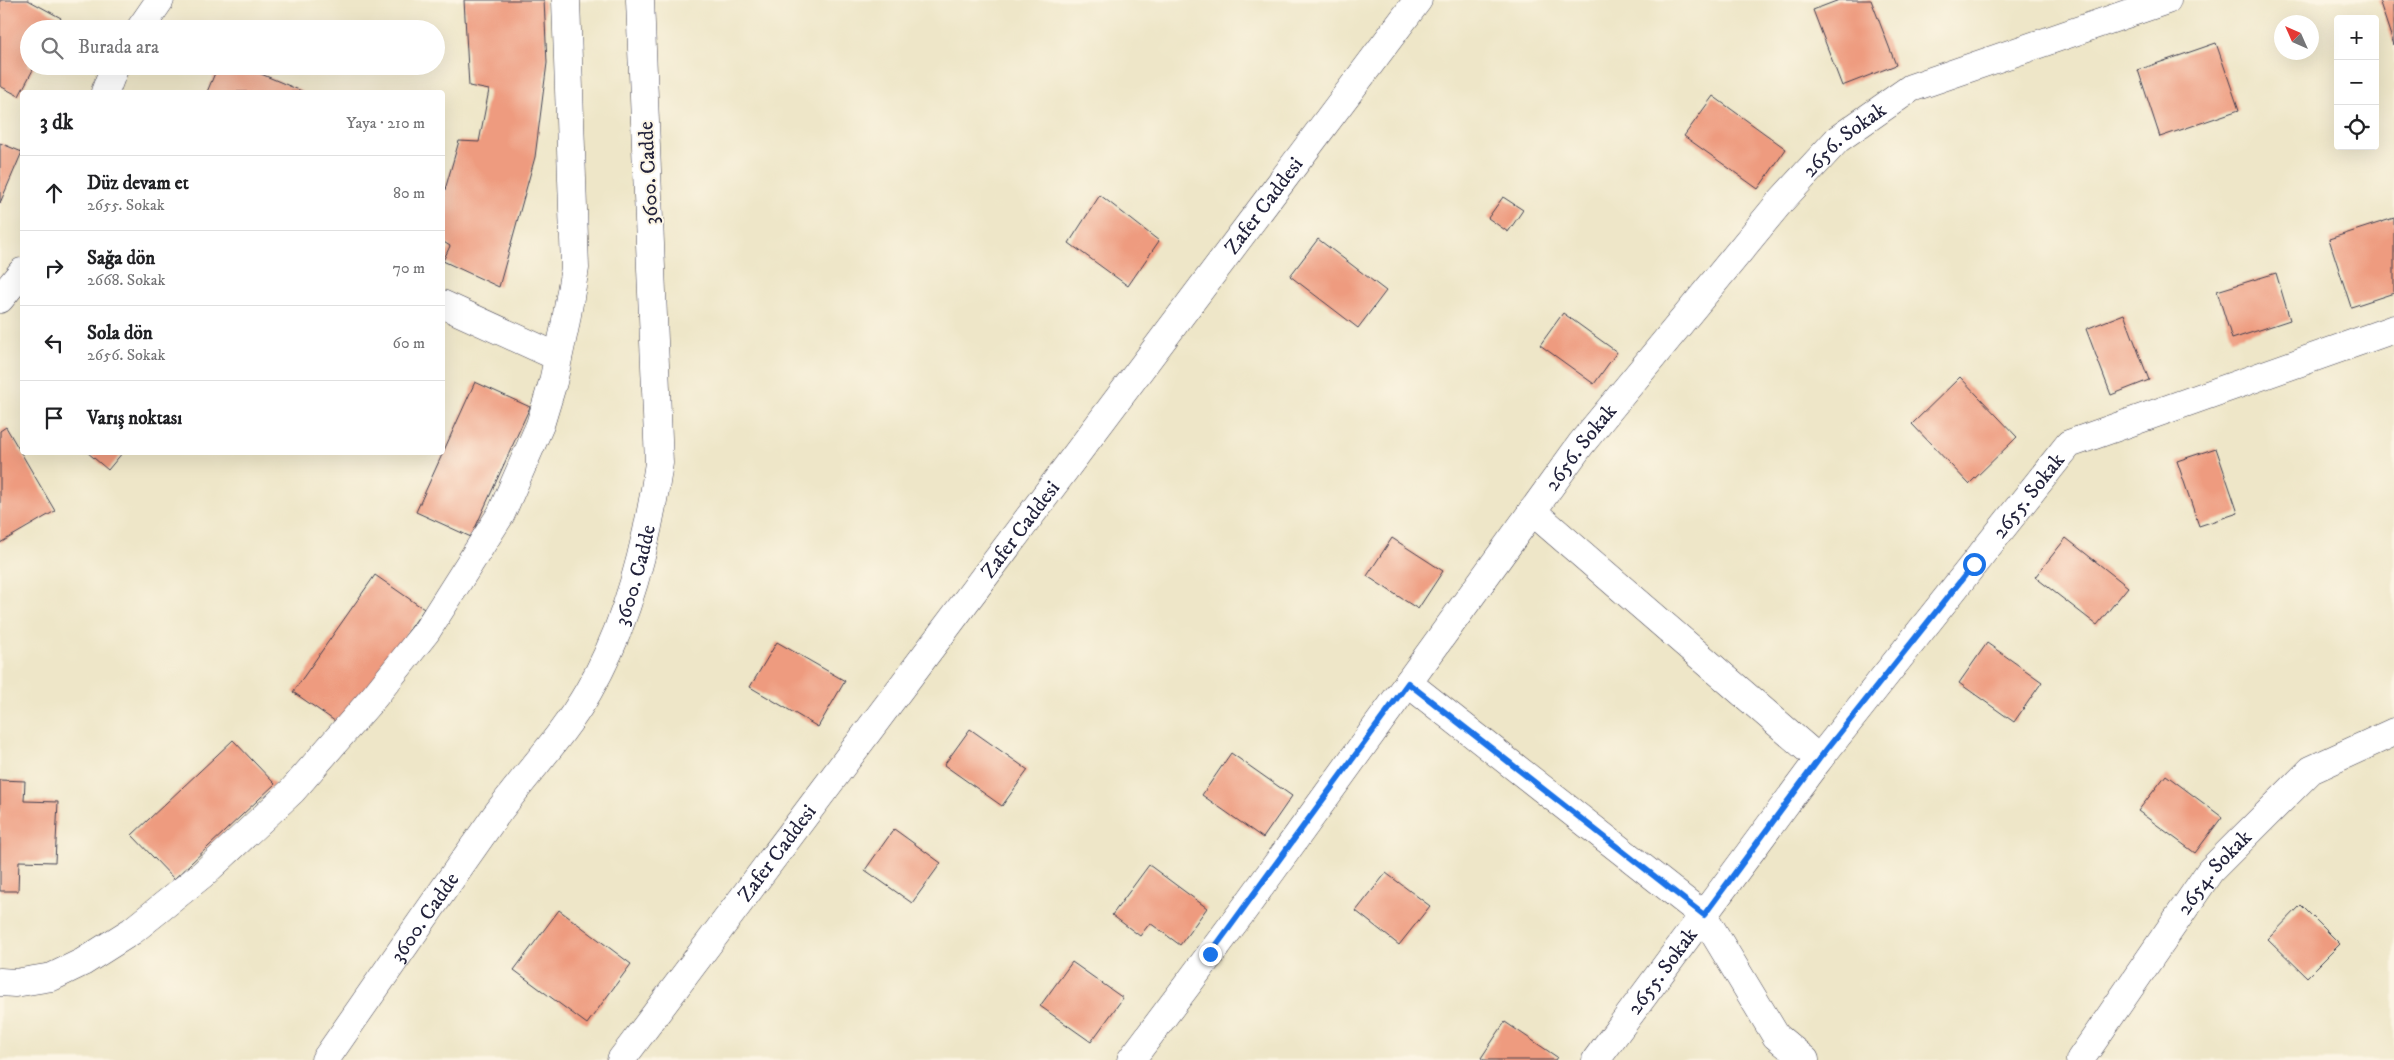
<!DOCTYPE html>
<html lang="tr">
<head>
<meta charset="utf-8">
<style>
  :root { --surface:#fff; --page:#f2f2f2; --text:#202124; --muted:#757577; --line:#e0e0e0 }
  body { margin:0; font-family:"IM FELL DW Pica",serif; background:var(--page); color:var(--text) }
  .controls { position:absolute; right:15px; top:15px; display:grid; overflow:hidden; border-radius:5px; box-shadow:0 5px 20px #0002 }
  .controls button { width:45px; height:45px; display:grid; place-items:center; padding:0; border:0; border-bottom:1px solid var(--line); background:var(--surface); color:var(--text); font:25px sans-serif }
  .compass { position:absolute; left:2274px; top:15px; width:45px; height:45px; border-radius:50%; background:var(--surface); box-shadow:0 5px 20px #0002; rotate:315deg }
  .stop { position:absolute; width:15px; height:15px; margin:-11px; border:4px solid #1a73e8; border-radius:50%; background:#fff }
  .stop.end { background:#1a73e8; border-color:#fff; box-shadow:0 1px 5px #0008 }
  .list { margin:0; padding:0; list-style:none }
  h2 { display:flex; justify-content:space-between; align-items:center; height:65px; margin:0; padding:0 20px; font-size:21px }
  h2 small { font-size:16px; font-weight:400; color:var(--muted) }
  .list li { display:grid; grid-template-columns:32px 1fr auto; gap:15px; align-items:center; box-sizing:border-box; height:75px; padding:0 20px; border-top:1px solid var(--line) }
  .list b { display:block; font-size:19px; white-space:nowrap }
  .list p { margin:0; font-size:16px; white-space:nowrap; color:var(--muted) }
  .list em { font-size:16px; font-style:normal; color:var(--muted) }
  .icon { flex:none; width:28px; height:28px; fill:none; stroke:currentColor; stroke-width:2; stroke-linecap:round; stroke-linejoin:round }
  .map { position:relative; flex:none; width:2394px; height:1060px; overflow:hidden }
  .search { position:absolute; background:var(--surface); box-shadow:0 5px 20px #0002; left:20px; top:20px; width:425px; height:55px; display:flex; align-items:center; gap:12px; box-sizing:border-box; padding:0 18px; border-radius:28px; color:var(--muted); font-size:19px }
  .panel { position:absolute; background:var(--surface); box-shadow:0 5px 20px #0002; left:20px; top:90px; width:425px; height:365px; border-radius:5px }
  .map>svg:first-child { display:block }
  .building { fill:#ee9b7f }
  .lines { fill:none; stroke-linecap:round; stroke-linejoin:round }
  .street-casing { stroke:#413f50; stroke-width:29 }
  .secondary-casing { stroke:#413f50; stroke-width:29 }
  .street { stroke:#fff; stroke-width:28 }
  .secondary { stroke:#fff; stroke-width:28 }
  .route { stroke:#1a73e8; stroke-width:6 }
  .labels { text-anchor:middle; stroke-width:4; stroke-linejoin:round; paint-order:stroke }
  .street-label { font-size:21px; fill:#22223b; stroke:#fcf5e5 }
</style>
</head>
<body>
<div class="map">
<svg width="2394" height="1060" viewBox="0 0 2394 1060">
  <rect width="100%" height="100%" fill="#fcf5e5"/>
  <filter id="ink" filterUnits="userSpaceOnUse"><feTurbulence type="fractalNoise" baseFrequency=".02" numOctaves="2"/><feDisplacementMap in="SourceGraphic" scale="10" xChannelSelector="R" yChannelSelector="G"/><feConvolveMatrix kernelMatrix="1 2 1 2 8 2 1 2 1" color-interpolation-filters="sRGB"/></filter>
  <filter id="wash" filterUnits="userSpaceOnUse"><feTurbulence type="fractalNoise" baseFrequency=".0096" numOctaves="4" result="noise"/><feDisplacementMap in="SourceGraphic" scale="20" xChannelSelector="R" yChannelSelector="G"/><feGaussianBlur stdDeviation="1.12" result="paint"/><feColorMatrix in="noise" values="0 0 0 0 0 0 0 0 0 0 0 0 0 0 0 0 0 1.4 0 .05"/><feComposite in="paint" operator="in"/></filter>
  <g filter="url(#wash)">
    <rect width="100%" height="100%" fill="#eee6c8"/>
    <g id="blocks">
      <!-- building -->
      <path class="building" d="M0,0H28L61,18L55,29H29V66H35L19,96L0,86Z
        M464,0H544L547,63L535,157L499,287L443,261L450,246L442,241V200L459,141L479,142L489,90L469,86Z
        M1839,0H1871L1896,65L1842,86L1813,10Z
        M2379,0H2394V45Z
        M2216,43L2239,110L2160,137L2138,70Z
        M218,66H242L304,92H207Z
        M1713,96L1786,149L1758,189L1684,136Z
        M0,143L22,152L0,203Z
        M1100,195L1159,241L1128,286L1069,243Z
        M1503,197L1523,210L1508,232L1488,218Z
        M2394,218V293L2351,307L2329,239Z
        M1318,239L1386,291L1358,328L1290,276Z
        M2276,273L2290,320L2232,339L2217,291Z
        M1563,313L1617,352L1594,384L1540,345Z
        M2124,314L2149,380L2111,395L2086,329Z
        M1960,377L2017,437L1969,484L1912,424Z
        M475,382L530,407L471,537L416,512Z
        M6,427L55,511L0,543V431Z
        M2216,448L2238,513L2199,526L2177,461Z
        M87,452H123L108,470Z
        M1392,538L1443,571L1418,609L1367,576Z
        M2066,538L2128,587L2097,625L2035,577Z
        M375,575L424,609L342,726L293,692Z
        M777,642L845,681L818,727L750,687Z
        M1987,643L2042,682L2014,722L1959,683Z
        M970,729L1028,770L1002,806L944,765Z
        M233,740L275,784L174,879L132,835Z
        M1231,753L1292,796L1263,838L1202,795Z
        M2166,775L2222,817L2195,853L2138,811Z
        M0,780L25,781L24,801L58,802L55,862L19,861L18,891H0Z
        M894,829L941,863L912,903L865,870Z
        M1149,865L1207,908L1180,945L1150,923L1140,936L1112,915Z
        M1386,873L1430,906L1399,945L1356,911Z
        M2301,905L2340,944L2307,977L2268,939Z
        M559,910L631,964L587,1024L514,970Z
        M1072,962L1123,998L1091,1042L1040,1006Z
        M1505,1022L1557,1057L1555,1060H1484L1481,1058Z"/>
    </g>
  </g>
  <g filter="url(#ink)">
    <use href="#blocks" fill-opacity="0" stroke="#413f50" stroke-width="1"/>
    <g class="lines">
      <defs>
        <g id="street">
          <path d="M140,29L160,0"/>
          <path d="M105,92L115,66"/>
          <path d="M0,299L22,272"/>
          <path d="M442,304L558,357"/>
          <path d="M1532,511L1819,759"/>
          <path d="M1408,683L1703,915L1776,1036L1805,1060"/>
          <path d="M0,982L15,983L52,977L83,962L132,931L203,874L292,791L374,697L426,632L501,514L540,425L553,382L565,326L575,268L566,0"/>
          <path id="s1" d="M325,1060C380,981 435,901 491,822C522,778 561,739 588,692C628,624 648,541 659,463L640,0"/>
          <path id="s2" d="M1131,1060L1245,908L1581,444L1780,202L1838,139L1911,88L2167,0"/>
          <path id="s3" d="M1596,1060L1819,759L2069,444L2394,329"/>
          <path id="s4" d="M2080,1060L2210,871L2311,770L2394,732"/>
        </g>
        <g id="secondary">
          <path id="s5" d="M621,1060L1418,0"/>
        </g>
      </defs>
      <!-- street casing -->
      <use href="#street" class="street-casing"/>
      <!-- secondary casing -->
      <use href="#secondary" class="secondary-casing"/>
      <!-- street -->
      <use href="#street" class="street"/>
      <!-- secondary -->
      <use href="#secondary" class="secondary"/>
    </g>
  </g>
  <g class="lines" filter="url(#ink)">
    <!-- route -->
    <path class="route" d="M1210,954L1408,683L1704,915L1819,759L1974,564"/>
  </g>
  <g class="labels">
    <!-- street labels -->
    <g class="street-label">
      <text dy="7" stroke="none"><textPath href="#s2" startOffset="1166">2656. Sokak</textPath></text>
      <text transform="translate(648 173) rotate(-93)" y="7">3600. Cadde</text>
      <text dy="7" stroke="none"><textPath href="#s5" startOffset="1069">Zafer Caddesi</textPath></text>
      <text dy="7" stroke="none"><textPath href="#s2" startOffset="760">2656. Sokak</textPath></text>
      <text dy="7" stroke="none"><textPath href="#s3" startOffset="711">2655. Sokak</textPath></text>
      <text dy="7" stroke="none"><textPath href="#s5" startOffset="664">Zafer Caddesi</textPath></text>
      <text dy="7" stroke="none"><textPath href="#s1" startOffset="579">3600. Cadde</textPath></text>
      <text dy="7" stroke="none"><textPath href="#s5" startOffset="259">Zafer Caddesi</textPath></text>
      <text dy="7" stroke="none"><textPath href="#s4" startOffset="231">2654. Sokak</textPath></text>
      <text dy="7" stroke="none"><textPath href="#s1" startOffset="174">3600. Cadde</textPath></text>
      <text dy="7" stroke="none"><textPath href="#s3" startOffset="111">2655. Sokak</textPath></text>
    </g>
  </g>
</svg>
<div class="controls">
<button>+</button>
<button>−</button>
<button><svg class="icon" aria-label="locate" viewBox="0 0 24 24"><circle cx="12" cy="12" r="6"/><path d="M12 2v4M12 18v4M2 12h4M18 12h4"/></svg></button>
</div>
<svg class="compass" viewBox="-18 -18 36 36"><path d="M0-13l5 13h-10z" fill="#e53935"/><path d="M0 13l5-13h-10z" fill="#757577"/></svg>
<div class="stop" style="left:1974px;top:564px"></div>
<div class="stop end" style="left:1210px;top:954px"></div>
<div class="search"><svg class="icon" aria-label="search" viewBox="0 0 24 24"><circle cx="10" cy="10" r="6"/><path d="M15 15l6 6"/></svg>Burada ara</div>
<section class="panel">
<h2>3 dk<small>Yaya · 210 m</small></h2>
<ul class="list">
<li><svg class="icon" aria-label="ahead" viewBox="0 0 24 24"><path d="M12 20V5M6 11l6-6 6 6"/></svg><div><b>Düz devam et</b><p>2655. Sokak</p></div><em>80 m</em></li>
<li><svg class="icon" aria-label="right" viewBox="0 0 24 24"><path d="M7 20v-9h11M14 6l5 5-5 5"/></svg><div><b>Sağa dön</b><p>2668. Sokak</p></div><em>70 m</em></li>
<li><svg class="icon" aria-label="left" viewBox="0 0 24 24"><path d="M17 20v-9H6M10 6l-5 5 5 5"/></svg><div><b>Sola dön</b><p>2656. Sokak</p></div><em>60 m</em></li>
<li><svg class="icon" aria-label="arrive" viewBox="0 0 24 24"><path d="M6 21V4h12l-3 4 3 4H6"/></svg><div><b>Varış noktası</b></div></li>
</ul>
</section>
</div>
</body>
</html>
